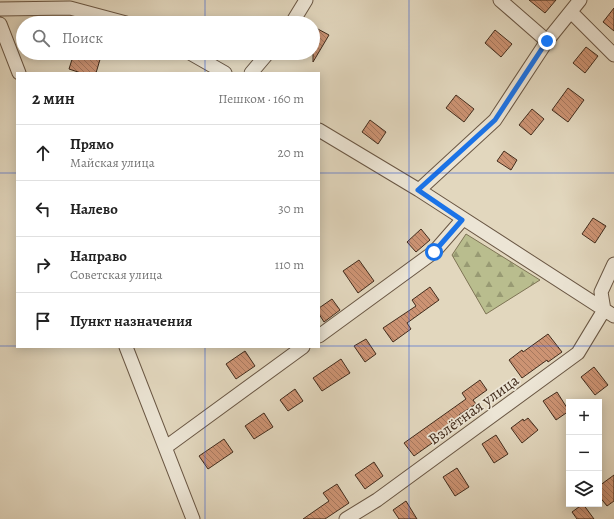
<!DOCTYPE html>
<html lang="ru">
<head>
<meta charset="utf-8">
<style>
  :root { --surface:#fff; --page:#f2f2f2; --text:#222; --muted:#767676; --line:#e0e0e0 }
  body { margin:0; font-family:Alegreya,serif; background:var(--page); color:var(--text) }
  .controls { position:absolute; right:12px; bottom:12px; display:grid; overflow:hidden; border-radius:0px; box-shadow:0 2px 10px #0003 }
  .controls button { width:36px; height:36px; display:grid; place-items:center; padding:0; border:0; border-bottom:1px solid var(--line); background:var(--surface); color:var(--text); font:20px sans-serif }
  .stop { position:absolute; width:12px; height:12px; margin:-9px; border:3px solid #1a73e8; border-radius:50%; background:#fff }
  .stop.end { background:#1a73e8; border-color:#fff; box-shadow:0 1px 4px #0008 }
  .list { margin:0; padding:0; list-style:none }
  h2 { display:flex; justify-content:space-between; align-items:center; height:52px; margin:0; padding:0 16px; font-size:17px }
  h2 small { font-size:13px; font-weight:400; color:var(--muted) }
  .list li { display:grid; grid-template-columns:26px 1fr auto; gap:12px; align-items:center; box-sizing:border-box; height:56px; padding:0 16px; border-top:1px solid var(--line) }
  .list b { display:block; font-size:15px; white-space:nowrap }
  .list p { margin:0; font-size:13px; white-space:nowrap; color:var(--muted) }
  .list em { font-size:13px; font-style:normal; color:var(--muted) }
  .icon { flex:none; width:22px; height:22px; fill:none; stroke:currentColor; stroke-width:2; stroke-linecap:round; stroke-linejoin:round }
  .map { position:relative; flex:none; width:614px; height:519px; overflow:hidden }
  .search { position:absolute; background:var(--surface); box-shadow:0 2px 10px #0003; left:16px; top:16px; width:304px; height:44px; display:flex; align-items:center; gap:10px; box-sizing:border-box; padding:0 14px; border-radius:22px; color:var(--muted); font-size:15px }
  .panel { position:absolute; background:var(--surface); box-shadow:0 2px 10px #0003; left:16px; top:72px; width:304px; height:276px; border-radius:0px }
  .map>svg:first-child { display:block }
  .forest { fill:url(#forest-firs); stroke:#7e7455 }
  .building { fill:url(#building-back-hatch); stroke:#422c1c }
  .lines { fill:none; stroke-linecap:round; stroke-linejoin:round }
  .minor-casing { stroke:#6a5744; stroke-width:15 }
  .minor { stroke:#ece5d5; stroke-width:13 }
  .route { stroke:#1a73e8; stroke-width:5 }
  .grid { fill:none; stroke:#1d4ed8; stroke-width:1; stroke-opacity:0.55 }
  .labels { text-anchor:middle; stroke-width:3.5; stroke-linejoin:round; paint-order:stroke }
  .street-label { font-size:16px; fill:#422c1c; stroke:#ece5d5 }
</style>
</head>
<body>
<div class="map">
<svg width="614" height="519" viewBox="0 0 614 519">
  <defs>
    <pattern id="forest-firs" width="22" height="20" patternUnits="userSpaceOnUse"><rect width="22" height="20" fill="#b9bd8e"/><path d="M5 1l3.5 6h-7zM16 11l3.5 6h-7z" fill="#989a73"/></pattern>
    <pattern id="building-back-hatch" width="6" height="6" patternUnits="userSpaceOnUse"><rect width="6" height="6" fill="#cc9373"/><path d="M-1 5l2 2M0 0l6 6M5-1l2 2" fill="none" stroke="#a7785e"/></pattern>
  </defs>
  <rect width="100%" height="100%" fill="#e2d7be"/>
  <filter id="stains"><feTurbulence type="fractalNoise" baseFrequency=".005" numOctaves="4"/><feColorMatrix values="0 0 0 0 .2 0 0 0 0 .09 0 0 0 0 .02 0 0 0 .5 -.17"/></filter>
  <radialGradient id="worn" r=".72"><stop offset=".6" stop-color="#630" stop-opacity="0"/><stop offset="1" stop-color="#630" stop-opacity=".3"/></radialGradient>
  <!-- forest -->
  <path class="forest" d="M466,234L540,280L486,314L452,255Z"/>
  <!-- building -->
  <path class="building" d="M529,0H556L545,13Z
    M614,8V31L603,22Z
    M316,28L329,35L313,62V33Z
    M495,30L512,44L501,57L485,43Z
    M586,47L598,56L585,73L573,63Z
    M74,53H93L101,56L96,73H81L69,69Z
    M568,88L584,100L568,122L552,110Z
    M456,95L474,109L464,122L446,108Z
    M532,109L544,119L531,135L519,125Z
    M370,120L386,132L378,144L362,132Z
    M504,151L517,160L511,170L497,161Z
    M593,218L606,226L595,243L582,234Z
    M421,229L430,240L416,252L407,242Z
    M359,260L374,281L358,293L343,271Z
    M430,287L439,300L407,323L411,329L393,342L383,328L416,306L412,300Z
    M332,299L340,310L324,322L319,314V308Z
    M548,334L562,352L548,362L547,360L522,378L509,360L522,350L523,352Z
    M366,339L376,354L365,362L354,346Z
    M245,351L255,366L236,379L226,364Z
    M341,359L350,373L322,391L313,378Z
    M594,367L608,385L595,395L581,377Z
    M480,380L487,390L473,400L476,404L459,415L463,421L414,456L404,443L466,399L462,393Z
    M295,389L303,401L288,411L280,400Z
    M557,392L569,411L556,420L543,401Z
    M264,413L273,427L254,439L245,426Z
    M528,418L538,430L522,443L511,428L523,419L524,421Z
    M496,435L508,454L494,463L482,444Z
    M224,439L233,452L208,469L199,456Z
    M374,462L383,476L365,489L355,475Z
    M457,468L469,487L455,496L443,477Z
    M614,475V501L607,506L599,496V486Z
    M337,484L349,503L325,519H303L329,501L323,493Z
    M406,501L417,519H399L393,510Z
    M583,504L594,519H577L572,512Z"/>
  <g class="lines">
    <defs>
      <path id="minor" d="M500,0L547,41
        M0,9L70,8L126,23
        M571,12L614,55
        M292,23L306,0
        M0,24L19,73
        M190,53L225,73
        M251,73L268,53
        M319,130L419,190L614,316
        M419,190L495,120L547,41L580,0
        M319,336L434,252L462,220
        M126,347L193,519
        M166,447L303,347
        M346,519L377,500L578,353L604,310L601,292L614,264"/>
    </defs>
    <!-- minor casing -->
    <use href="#minor" class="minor-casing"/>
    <!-- minor -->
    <use href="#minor" class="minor"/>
  </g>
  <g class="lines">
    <!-- route -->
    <path class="route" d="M434,252L462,220L418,190L495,120L547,41"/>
  </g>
  <!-- grid -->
  <path class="grid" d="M205,0V23M409,0V519M205,53V73M0,173H17M319,173H614M0,346H17M319,346H614M205,347V519"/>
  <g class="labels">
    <!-- street labels -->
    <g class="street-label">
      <text transform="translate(473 409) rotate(-36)" y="6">Взлётная улица</text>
    </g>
  </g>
  <rect width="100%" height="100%" filter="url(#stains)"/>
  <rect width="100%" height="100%" fill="url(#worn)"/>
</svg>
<div class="controls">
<button>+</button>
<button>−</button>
<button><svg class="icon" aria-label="layers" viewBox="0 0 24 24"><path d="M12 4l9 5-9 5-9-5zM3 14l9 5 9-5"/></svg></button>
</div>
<div class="stop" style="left:434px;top:252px"></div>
<div class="stop end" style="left:547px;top:41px"></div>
<div class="search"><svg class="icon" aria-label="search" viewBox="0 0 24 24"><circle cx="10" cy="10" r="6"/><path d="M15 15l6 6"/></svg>Поиск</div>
<section class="panel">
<h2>2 мин<small>Пешком · 160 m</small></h2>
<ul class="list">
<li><svg class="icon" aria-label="ahead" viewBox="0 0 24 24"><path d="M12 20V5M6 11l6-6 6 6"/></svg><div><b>Прямо</b><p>Майская улица</p></div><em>20 m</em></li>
<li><svg class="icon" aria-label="left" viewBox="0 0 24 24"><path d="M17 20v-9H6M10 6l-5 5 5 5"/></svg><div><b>Налево</b></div><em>30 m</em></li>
<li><svg class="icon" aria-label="right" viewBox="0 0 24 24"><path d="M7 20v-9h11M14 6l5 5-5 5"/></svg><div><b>Направо</b><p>Советская улица</p></div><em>110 m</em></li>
<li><svg class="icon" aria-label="arrive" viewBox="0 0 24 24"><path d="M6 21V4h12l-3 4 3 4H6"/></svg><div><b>Пункт назначения</b></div></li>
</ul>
</section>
</div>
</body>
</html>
